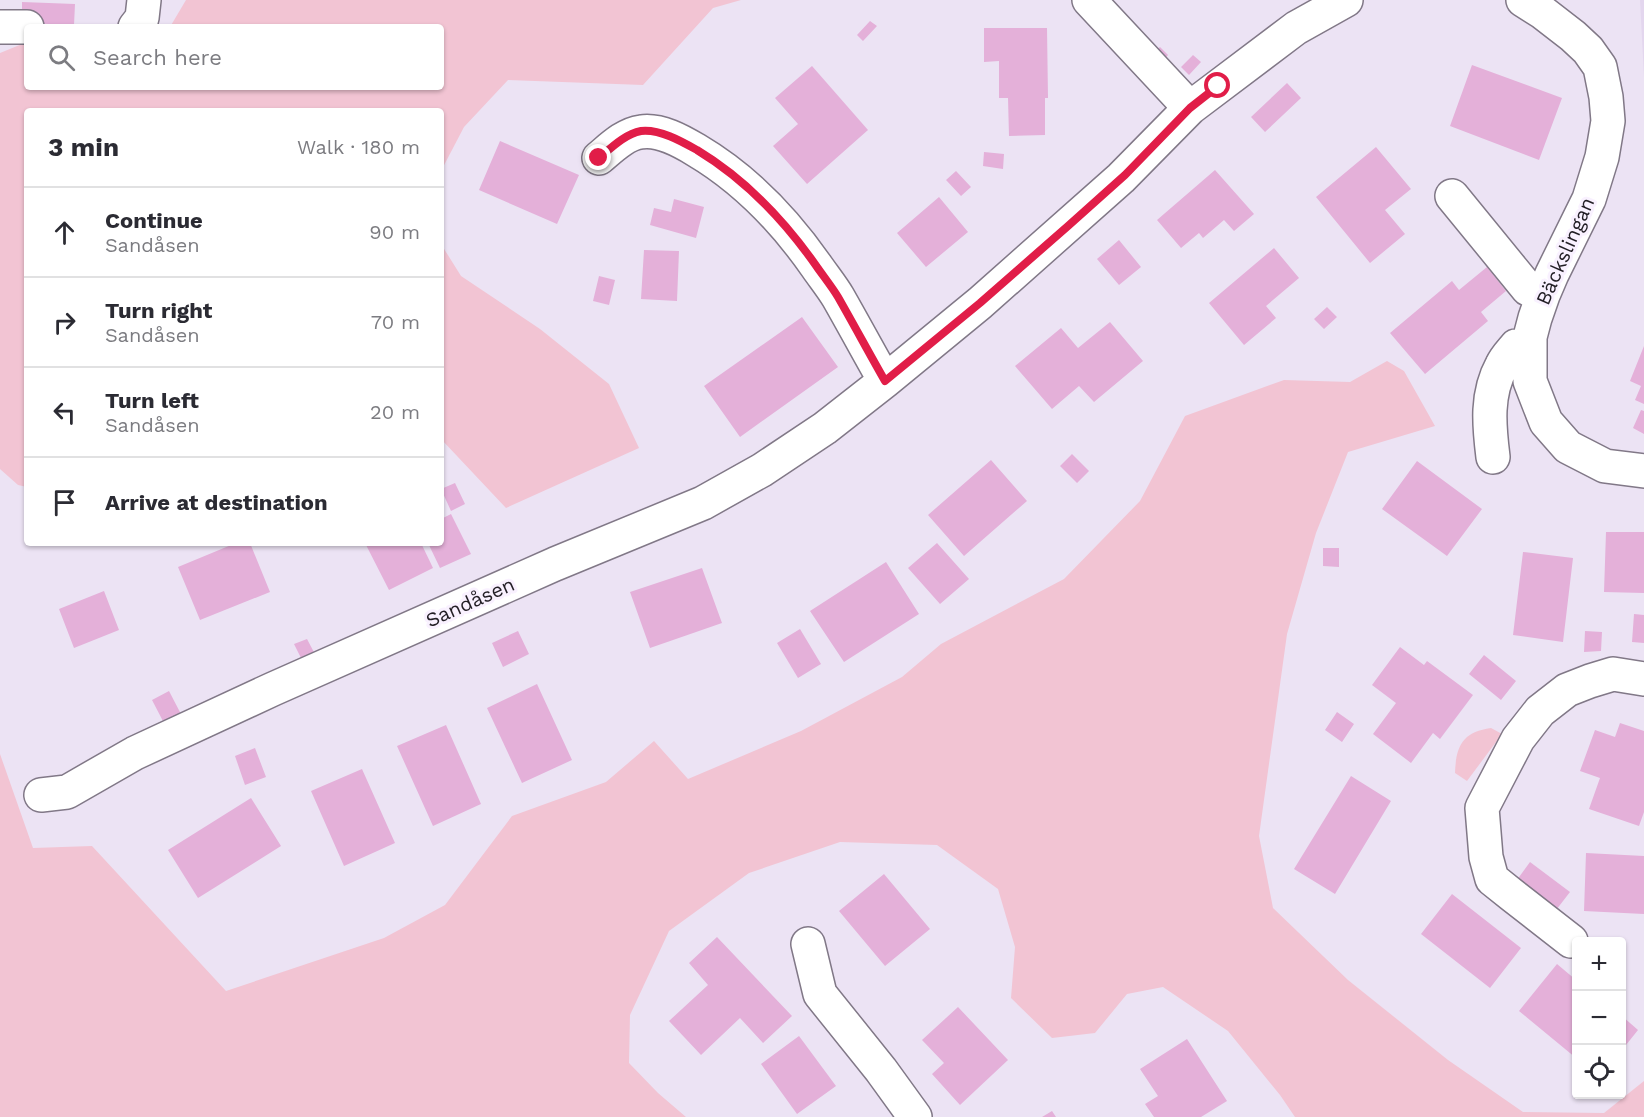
<!DOCTYPE html>
<html lang="en">
<head>
<meta charset="utf-8">
<style>
  :root { --surface:#fff; --page:#f7f7f7; --text:#2b2b33; --muted:#7c7c81; --line:#e1e1e2 }
  body { margin:0; font-family:"Work Sans",sans-serif; background:var(--page); color:var(--text) }
  .controls { position:absolute; right:18px; bottom:18px; display:grid; overflow:hidden; border-radius:6px; box-shadow:0 2px 4px #0004 }
  .controls button { width:54px; height:54px; display:grid; place-items:center; padding:0; border:0; border-bottom:2px solid var(--line); background:var(--surface); color:var(--text); font:30px sans-serif }
  .stop { position:absolute; width:18px; height:18px; margin:-14px; border:4px solid #e11d48; border-radius:50%; background:#fff }
  .stop.end { background:#e11d48; border-color:#fff; box-shadow:0 2px 6px #0008 }
  .list { margin:0; padding:0; list-style:none }
  h2 { display:flex; justify-content:space-between; align-items:center; height:78px; margin:0; padding:0 24px; font-size:26px }
  h2 small { font-size:20px; font-weight:400; color:var(--muted) }
  .list li { display:grid; grid-template-columns:39px 1fr auto; gap:18px; align-items:center; box-sizing:border-box; height:90px; padding:0 24px; border-top:2px solid var(--line) }
  .list b { display:block; font-size:22px; white-space:nowrap }
  .list p { margin:0; font-size:20px; white-space:nowrap; color:var(--muted) }
  .list em { font-size:20px; font-style:normal; color:var(--muted) }
  .icon { flex:none; width:33px; height:33px; fill:none; stroke:currentColor; stroke-width:2; stroke-linecap:round; stroke-linejoin:round }
  .map { position:relative; flex:none; width:1644px; height:1117px; overflow:hidden }
  .search { position:absolute; background:var(--surface); box-shadow:0 2px 4px #0004; left:24px; top:24px; width:420px; height:66px; display:flex; align-items:center; gap:15px; box-sizing:border-box; padding:0 21px; border-radius:6px; color:var(--muted); font-size:22px }
  .panel { position:absolute; background:var(--surface); box-shadow:0 2px 4px #0004; left:24px; top:108px; width:420px; height:438px; border-radius:6px }
  .map>svg:first-child { display:block }
  .built { fill:#e3d6ee }
  .green { fill:#f2c4d3 }
  .building { fill:#e4b0d9 }
  .lines { fill:none; stroke-linecap:round; stroke-linejoin:round }
  .minor-casing { stroke:#817887; stroke-width:36 }
  .minor { stroke:#fff; stroke-width:33 }
  .route { stroke:#e11d48; stroke-width:8 }
  .labels { text-anchor:middle; stroke-width:6; stroke-linejoin:round; paint-order:stroke }
  .street-label { font-size:20px; fill:#221e25; stroke:#f9f1ff }
</style>
</head>
<body>
<div class="map">
<svg width="1644" height="1117" viewBox="0 0 1644 1117">
  <rect width="100%" height="100%" fill="#ece3f4"/>
  <!-- built -->
  <path class="built" d="M1640,0H1644V77Z"/>
  <!-- green -->
  <path class="green" d="M186,0H741L713,8L643,85L508,80L464,127L441,171V111H27V487L18,485L0,469V53L27,42V87H441V27H170Z
    M441,244L461,276L540,329L609,384L639,448L506,508L441,439Z
    M1387,361L1404,371L1435,426L1348,452L1316,533L1287,634L1259,836L1273,908L1348,980L1448,1060L1523,1112L1604,1113L1644,1081V1117H1295L1280,1095L1228,1031L1163,987L1127,994L1095,1033L1052,1038L1011,998L1015,947L998,889L937,845L840,842L749,873L669,931L630,1015L629,1063L658,1093L686,1117H0V754L33,848L92,846L226,991L384,938L445,905L512,816L606,782L654,741L688,779L801,731L902,677L941,644L1064,579L1140,501L1185,416L1284,380L1350,382Z
    M1491,728L1502,734L1467,781L1455,773C1456,745 1463,732 1491,728Z"/>
  <!-- building -->
  <path class="building" d="M22,2L75,4L74,25L22,23Z
    M870,21L877,26L863,41L857,35Z
    M984,28H1047L1048,98H1045V135L1009,136L1008,98H999V61L984,62Z
    M1160,47L1168,55L1162,62L1153,53Z
    M1193,55L1201,62L1189,75L1181,67Z
    M1472,65L1562,98L1539,160L1450,126Z
    M812,66L868,130L807,184L773,146L798,124L775,98Z
    M1287,83L1301,98L1265,132L1251,117Z
    M500,141L579,175L557,224L479,190Z
    M1376,147L1411,189L1385,210L1405,234L1370,263L1316,197Z
    M984,152L1004,154L1003,169L983,166Z
    M1215,170L1254,214L1234,231L1224,220L1203,238L1199,233L1181,248L1157,220Z
    M956,171L971,187L961,196L946,180Z
    M939,197L968,232L926,267L897,233Z
    M674,199L704,207L696,238L650,225L654,208L671,212Z
    M1119,240L1141,267L1119,285L1097,259Z
    M1274,248L1299,278L1266,306L1276,318L1244,345L1209,303Z
    M644,250L679,251L677,301L641,299Z
    M1487,267L1506,291L1481,312L1488,321L1425,374L1390,333L1452,281L1459,290Z
    M599,276L615,280L609,305L593,301Z
    M1327,307L1337,317L1324,329L1314,319Z
    M802,317L838,367L740,437L704,386Z
    M1110,322L1143,361L1094,402L1079,386L1052,409L1015,366L1061,328L1078,348Z
    M1644,346V404L1635,400L1641,386L1630,381Z
    M1641,410L1644,411V434L1633,428Z
    M1072,454L1089,471L1077,483L1060,466Z
    M991,460L1027,501L964,556L928,515Z
    M1417,461L1482,509L1447,556L1382,509Z
    M455,483L465,504L451,511L441,489Z
    M451,514L471,554L440,568L428,543H441V519Z
    M1606,532H1644V593L1604,592Z
    M236,543H250L270,592L200,620L178,567Z
    M365,543H421L433,568L389,590Z
    M937,543L969,579L940,604L908,568Z
    M1323,548H1339V567L1323,566Z
    M1523,552L1573,558L1563,642L1513,635Z
    M886,562L919,614L844,662L810,611Z
    M702,568L722,623L650,648L630,592Z
    M104,591L119,630L74,648L59,609Z
    M1634,614L1644,615V643L1632,642Z
    M800,629L821,664L798,678L777,643Z
    M518,631L529,654L503,667L492,643Z
    M1585,631L1602,632L1601,651L1584,652Z
    M307,639L317,658L304,664L294,644Z
    M1400,647L1424,665L1427,661L1473,695L1440,739L1433,733L1411,763L1373,734L1396,703L1372,685Z
    M1484,655L1516,681L1501,700L1469,674Z
    M537,684L572,760L522,783L487,708Z
    M169,691L182,716L165,725L152,700Z
    M1337,712L1354,724L1342,742L1325,730Z
    M1620,723L1644,731V812L1639,826L1589,809L1600,778L1580,771L1595,730L1615,737Z
    M446,725L481,804L433,826L397,746Z
    M255,748L266,777L245,785L235,756Z
    M362,769L395,843L344,866L311,791Z
    M1351,776L1391,801L1335,894L1294,869Z
    M251,798L281,846L198,898L168,850Z
    M1586,853L1644,856V914L1584,911Z
    M1530,862L1570,892L1553,914L1514,884Z
    M884,874L930,929L885,966L839,911Z
    M1452,894L1521,948L1490,988L1421,934Z
    M717,937L792,1016L763,1043L740,1018L701,1055L669,1021L708,985L689,963Z
    M1557,964L1576,980V1058L1519,1011Z
    M958,1007L1008,1060L960,1105L932,1074L944,1063L922,1040Z
    M1622,1016L1638,1030L1622,1050Z
    M799,1036L836,1086L797,1114L761,1064Z
    M1187,1039L1227,1101L1201,1117H1154L1145,1104L1158,1096L1140,1069Z
    M1052,1111L1056,1117H1042Z"/>
  <g class="lines">
    <defs>
      <path id="minor" d="M1089,0L1190,108
        M1523,0L1542,12L1573,36L1588,50L1600,67L1606,97L1608,121L1602,157L1589,199L1552,274L1543,295L1535,318L1530,337V381L1546,422L1568,447L1605,466L1644,471
        M0,27H27
        M135,27L142,18L144,0
        M599,158C611,148 625,134 641,132C660,129 681,141 696,150C745,179 785,221 817,267C824,277 832,287 838,297C854,325 869,353 885,381
        M1452,196L1528,289L1543,295
        M1493,457C1489,425 1486,394 1502,365C1505,358 1511,352 1516,346L1529,347
        M41,795L67,792L135,753L273,689L555,564L703,503L762,470L825,428L885,381L980,303L1121,178L1190,108L1296,28L1346,0
        M1571,941L1512,895L1492,879L1486,857L1482,808L1518,739L1540,711L1567,690L1590,681L1613,674L1644,679
        M808,944L820,994L881,1070L915,1117"/>
    </defs>
    <!-- minor casing -->
    <use href="#minor" class="minor-casing"/>
    <!-- minor -->
    <use href="#minor" class="minor"/>
  </g>
  <g class="lines">
    <!-- route -->
    <path class="route" d="M599,158C611,148 625,134 641,131C660,129 681,141 697,150C745,179 785,221 817,267C824,277 832,287 838,297C854,325 869,353 885,381L980,303L1068,226L1125,175L1190,108L1218,86"/>
  </g>
  <g class="labels">
    <!-- street labels -->
    <g class="street-label">
      <text transform="translate(1565 251) rotate(-66)" y="7">Bäckslingan</text>
      <text transform="translate(470 602) rotate(-24)" y="7">Sandåsen</text>
    </g>
  </g>
</svg>
<div class="controls">
<button>+</button>
<button>−</button>
<button><svg class="icon" aria-label="locate" viewBox="0 0 24 24"><circle cx="12" cy="12" r="6"/><path d="M12 2v4M12 18v4M2 12h4M18 12h4"/></svg></button>
</div>
<div class="stop" style="left:1218px;top:86px"></div>
<div class="stop end" style="left:599px;top:158px"></div>
<div class="search"><svg class="icon" aria-label="search" viewBox="0 0 24 24"><circle cx="10" cy="10" r="6"/><path d="M15 15l6 6"/></svg>Search here</div>
<section class="panel">
<h2>3 min<small>Walk · 180 m</small></h2>
<ul class="list">
<li><svg class="icon" aria-label="ahead" viewBox="0 0 24 24"><path d="M12 20V5M6 11l6-6 6 6"/></svg><div><b>Continue</b><p>Sandåsen</p></div><em>90 m</em></li>
<li><svg class="icon" aria-label="right" viewBox="0 0 24 24"><path d="M7 20v-9h11M14 6l5 5-5 5"/></svg><div><b>Turn right</b><p>Sandåsen</p></div><em>70 m</em></li>
<li><svg class="icon" aria-label="left" viewBox="0 0 24 24"><path d="M17 20v-9H6M10 6l-5 5 5 5"/></svg><div><b>Turn left</b><p>Sandåsen</p></div><em>20 m</em></li>
<li><svg class="icon" aria-label="arrive" viewBox="0 0 24 24"><path d="M6 21V4h12l-3 4 3 4H6"/></svg><div><b>Arrive at destination</b></div></li>
</ul>
</section>
</div>
</body>
</html>
